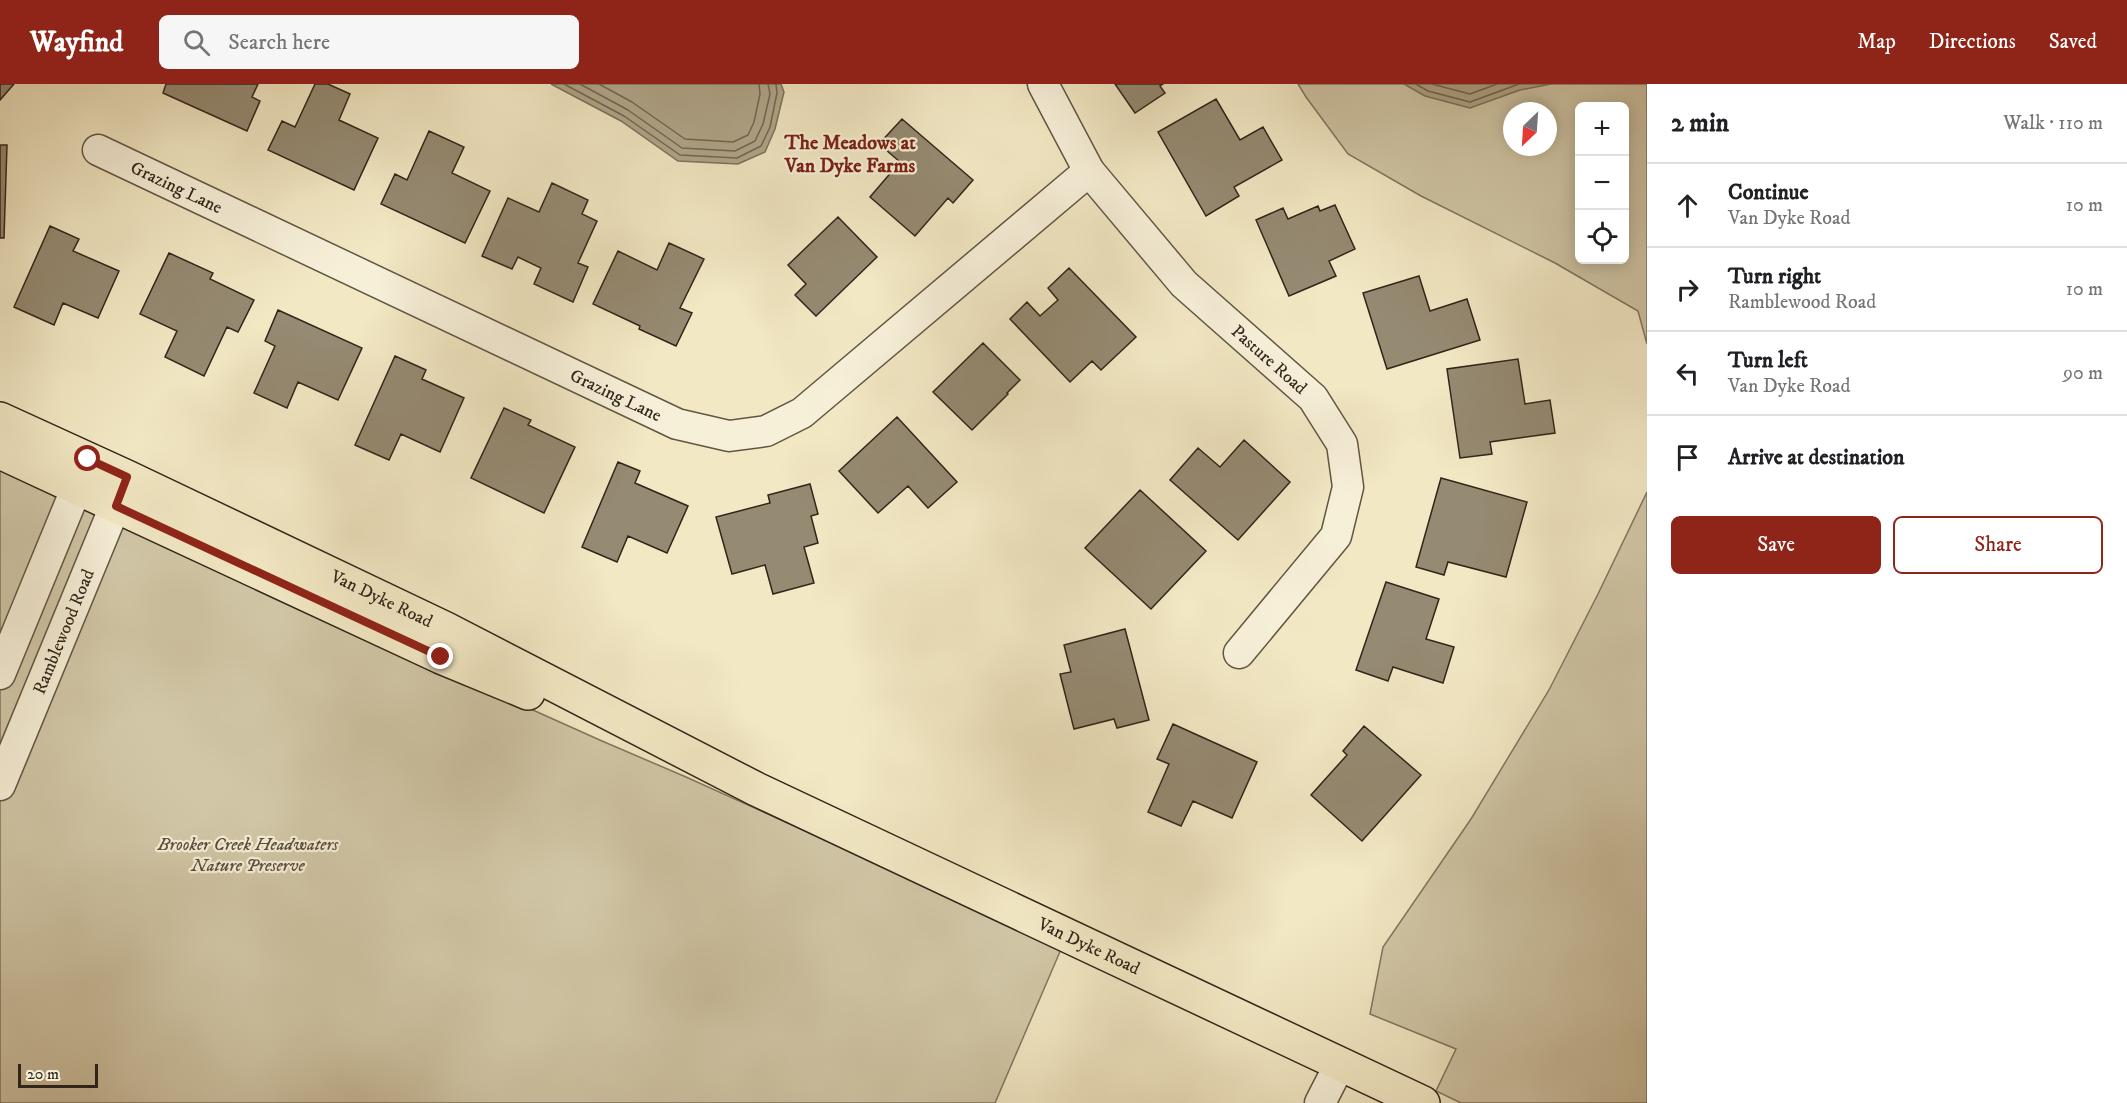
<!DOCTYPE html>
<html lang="en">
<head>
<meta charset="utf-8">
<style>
  :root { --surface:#fff; --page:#f6f6f6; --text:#202124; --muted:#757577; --line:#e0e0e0; --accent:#8f2418 }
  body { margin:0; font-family:"IM FELL DW Pica",serif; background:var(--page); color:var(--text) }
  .controls { position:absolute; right:18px; top:18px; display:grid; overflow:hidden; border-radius:9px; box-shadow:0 3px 15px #0003 }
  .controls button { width:54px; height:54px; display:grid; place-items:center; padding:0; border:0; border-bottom:2px solid var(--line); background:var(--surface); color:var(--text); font:30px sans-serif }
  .compass { position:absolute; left:1503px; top:18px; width:54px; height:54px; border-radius:50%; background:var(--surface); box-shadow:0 3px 15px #0003; rotate:205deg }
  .scale { position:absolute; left:18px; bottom:15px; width:80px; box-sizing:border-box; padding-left:6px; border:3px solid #31251a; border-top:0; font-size:16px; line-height:21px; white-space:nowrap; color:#31251a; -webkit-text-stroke:4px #f7f0d9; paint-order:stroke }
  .stop { position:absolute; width:18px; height:18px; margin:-14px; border:4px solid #8f2418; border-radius:50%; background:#fff }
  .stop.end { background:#8f2418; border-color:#fff; box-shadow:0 2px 6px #0008 }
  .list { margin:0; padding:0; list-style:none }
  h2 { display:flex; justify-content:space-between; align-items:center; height:78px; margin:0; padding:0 24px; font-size:26px }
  h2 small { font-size:20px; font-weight:400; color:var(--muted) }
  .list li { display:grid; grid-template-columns:39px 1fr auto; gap:18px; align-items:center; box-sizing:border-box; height:84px; padding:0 24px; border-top:2px solid var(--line) }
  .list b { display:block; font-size:22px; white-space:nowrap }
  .list p { margin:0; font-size:20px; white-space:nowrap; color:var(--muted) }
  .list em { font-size:20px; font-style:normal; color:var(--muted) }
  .actions { display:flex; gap:12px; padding:18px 24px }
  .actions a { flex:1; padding:14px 0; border:2px solid var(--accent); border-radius:9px; text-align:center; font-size:21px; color:var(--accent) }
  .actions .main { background:var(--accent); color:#fff }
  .icon { flex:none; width:33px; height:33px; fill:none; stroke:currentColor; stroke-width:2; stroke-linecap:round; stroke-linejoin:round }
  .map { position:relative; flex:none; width:1647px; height:1019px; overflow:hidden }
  header { display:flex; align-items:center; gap:36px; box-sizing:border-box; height:84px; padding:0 30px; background:var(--accent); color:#fff }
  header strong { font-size:28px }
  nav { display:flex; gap:33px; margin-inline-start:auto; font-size:21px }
  .search { width:420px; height:54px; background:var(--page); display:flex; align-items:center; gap:15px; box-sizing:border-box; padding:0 21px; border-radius:9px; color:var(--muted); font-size:22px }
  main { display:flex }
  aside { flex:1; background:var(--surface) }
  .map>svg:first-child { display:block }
  .green { fill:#d1c7a7; stroke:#817660; stroke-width:1.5; fill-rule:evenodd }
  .water { fill:#b0a68a; stroke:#7d725d; stroke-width:1.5 }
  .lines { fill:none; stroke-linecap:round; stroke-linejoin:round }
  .shore { stroke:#706652; stroke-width:1.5 }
  .building { fill:#958a72; stroke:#31251a; stroke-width:1.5 }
  .minor-casing { stroke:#615644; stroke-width:33 }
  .major-casing { stroke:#31251a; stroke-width:36 }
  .minor { stroke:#f7f0d9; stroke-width:30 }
  .major { stroke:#f2e8c4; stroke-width:33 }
  .route { stroke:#8f2418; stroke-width:8 }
  .labels { text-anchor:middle; stroke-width:4.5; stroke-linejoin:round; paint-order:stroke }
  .street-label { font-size:18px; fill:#31251a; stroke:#f7f0d9 }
  .park-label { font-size:18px; font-style:italic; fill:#594e3d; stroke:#f7f0d9 }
  .neighbourhood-label { font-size:20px; font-weight:bold; fill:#7a1f14; stroke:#f7f0d9 }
</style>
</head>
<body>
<header>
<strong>Wayfind</strong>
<div class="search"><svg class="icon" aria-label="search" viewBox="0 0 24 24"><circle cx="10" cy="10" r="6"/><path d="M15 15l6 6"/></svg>Search here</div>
<nav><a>Map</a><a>Directions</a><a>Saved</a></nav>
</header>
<main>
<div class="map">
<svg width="1647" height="1019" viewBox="0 0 1647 1019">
  <rect width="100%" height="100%" fill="#f2e8c4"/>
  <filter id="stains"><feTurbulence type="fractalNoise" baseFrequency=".00333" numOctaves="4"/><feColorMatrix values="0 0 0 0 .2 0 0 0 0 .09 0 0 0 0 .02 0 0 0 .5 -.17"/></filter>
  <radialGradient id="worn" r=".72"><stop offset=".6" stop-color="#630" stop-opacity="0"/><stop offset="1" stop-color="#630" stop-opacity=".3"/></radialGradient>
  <!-- green -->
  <path class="green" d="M1298,0H1647V260L1638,227L1555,179L1421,112L1348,70L1306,13ZM1580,22H1624V176H1580ZM1512,27H1548V63H1512Z
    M0,385L145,452L602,657L686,693L1062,863L995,1019H0Z
    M1647,408V1019H1461L1436,1007L1456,965L1370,930L1383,863L1471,735L1549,606L1598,510Z"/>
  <!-- water -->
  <path class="water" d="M551,0H781L784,8L775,45L765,68L738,80L678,77L621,37Z
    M1404,0H1551L1520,6L1470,24L1425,12Z"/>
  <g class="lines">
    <!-- shore -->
    <path class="shore" d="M564,0L624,32L680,71L737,74L761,62L770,43L777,9L776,0
      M580,0L628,26L682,64L735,67L755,57L763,40L770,10L768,0
      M599,0L632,18L685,55L733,58L748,51L754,38L760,10L759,0
      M1416,0L1428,7L1470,18L1519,0
      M1432,0L1470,10L1497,0"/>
  </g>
  <!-- building -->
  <path class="building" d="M0,0H14L0,16Z
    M166,0H258L252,13L260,17L247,47L163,9Z
    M315,0H328L350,10L339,36L378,54L354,106L268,66L282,37L295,43Z
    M1115,0H1163L1160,2L1165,9L1135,29Z
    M1216,15L1240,56L1263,43L1282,76L1234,103L1239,112L1206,132L1158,48Z
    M902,35L973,96L953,119L948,114L915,152L870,113L900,78L879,60Z
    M429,47L464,63L452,89L490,107L465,159L381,120L395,90L407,96Z
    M0,61H7L4,154H0Z
    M552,99L588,116L582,130L597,137L578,179L588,183L573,218L534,200L541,184L518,173L512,185L482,172L508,114L539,128Z
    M1335,121L1355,165L1329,177L1336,192L1289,212L1256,136L1283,124L1288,135L1318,122L1320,127Z
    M838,133L877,173L816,232L795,211L806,200L788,181Z
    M50,142L79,155L73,167L119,187L98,234L63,219L54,241L14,223Z
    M669,159L704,175L680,224L692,229L676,262L639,245L640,242L593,220L618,167L657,186Z
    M169,169L213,189L210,195L254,216L238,248L227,243L204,292L165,273L177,247L140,230Z
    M1069,184L1136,253L1101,286L1092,277L1070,298L1010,235L1027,218L1040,232L1058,216L1048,204Z
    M1419,192L1430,227L1467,215L1480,256L1387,285L1363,209Z
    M278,226L362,264L338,316L298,298L287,324L254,309L275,262L265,257Z
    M983,259L1020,296L1007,309L1008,310L972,346L933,308Z
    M395,272L426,286L422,295L464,314L440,368L401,350L389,376L355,361Z
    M1518,275L1525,320L1550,316L1555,349L1490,358L1492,370L1460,374L1447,285Z
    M504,324L531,336L528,341L575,363L544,429L471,394Z
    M897,333L957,398L928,424L908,402L878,429L839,387Z
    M1244,356L1290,398L1238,456L1170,396L1198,364L1220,383Z
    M618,378L640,387L635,399L688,422L667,469L628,452L617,478L582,463Z
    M1441,394L1527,418L1506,493L1448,478L1444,491L1416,483Z
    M810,400L818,430L811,432L818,459L804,463L814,499L773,510L765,481L732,490L716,433L770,419L768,411Z
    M1140,406L1206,467L1151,525L1085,464Z
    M1386,498L1439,515L1426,555L1454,563L1443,599L1393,583L1388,597L1356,586Z
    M1125,545L1149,636L1117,644L1114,635L1074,645L1060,590L1071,588L1064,561Z
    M1173,640L1257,678L1232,734L1193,717L1181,742L1148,728L1169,680L1157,675Z
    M1364,642L1421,691L1362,757L1311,711L1347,671L1343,667Z"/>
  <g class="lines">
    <defs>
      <g id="minor">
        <path id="s1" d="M1043,0L1089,87L1184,200L1313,314L1342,360L1348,403L1336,452L1239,569"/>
        <path id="s2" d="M98,66L677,340L729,352L766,347L802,329L1089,87"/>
        <path d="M0,590L86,381"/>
        <path id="s3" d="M0,701L125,398"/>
        <path d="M1320,1019L1340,980"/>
      </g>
      <g id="major">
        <path id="s4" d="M0,335L127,393L446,545L756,705L1423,1019"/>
        <path d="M0,368L441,573L528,609"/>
      </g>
    </defs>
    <!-- minor casing -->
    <use href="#minor" class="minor-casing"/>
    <!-- major casing -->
    <use href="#major" class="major-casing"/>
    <!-- minor -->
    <use href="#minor" class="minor"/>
    <!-- major -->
    <use href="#major" class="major"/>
  </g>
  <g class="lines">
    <!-- route -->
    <path class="route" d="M88,375L127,393L116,422L441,573"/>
  </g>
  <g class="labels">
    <!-- street labels -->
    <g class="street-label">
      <text dy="6" stroke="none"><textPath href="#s2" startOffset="87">Grazing Lane</textPath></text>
      <text dy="6" stroke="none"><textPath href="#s1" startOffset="360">Pasture Road</textPath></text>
      <text dy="6" stroke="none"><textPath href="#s2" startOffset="573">Grazing Lane</textPath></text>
      <text dy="6" stroke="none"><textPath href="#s4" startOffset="422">Van Dyke Road</textPath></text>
      <text dy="6" stroke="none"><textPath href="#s3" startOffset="166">Ramblewood Road</textPath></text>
      <text dy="6" stroke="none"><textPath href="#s4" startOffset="1210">Van Dyke Road</textPath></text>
    </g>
    <!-- park labels -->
    <g class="park-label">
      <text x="248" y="766">Brooker Creek Headwaters<tspan x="248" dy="21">Nature Preserve</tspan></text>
    </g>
    <!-- neighbourhood labels -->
    <g class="neighbourhood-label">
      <text x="850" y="65">The Meadows at<tspan x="850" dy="23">Van Dyke Farms</tspan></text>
    </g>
  </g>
  <rect width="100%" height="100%" filter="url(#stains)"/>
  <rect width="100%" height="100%" fill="url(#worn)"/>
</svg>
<div class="controls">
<button>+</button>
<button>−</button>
<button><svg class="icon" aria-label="locate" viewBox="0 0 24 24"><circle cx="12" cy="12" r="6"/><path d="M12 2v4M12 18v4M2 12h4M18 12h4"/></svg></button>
</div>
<svg class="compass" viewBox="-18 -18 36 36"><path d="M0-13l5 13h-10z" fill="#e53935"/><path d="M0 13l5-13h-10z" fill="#757577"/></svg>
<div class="scale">20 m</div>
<div class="stop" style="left:88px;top:375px"></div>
<div class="stop end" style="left:441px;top:573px"></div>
</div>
<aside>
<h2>2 min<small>Walk · 110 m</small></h2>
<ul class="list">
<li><svg class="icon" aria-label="ahead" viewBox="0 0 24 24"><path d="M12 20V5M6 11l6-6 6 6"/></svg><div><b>Continue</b><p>Van Dyke Road</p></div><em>10 m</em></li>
<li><svg class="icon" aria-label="right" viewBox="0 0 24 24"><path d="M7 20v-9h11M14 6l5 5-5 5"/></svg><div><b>Turn right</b><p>Ramblewood Road</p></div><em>10 m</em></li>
<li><svg class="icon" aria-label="left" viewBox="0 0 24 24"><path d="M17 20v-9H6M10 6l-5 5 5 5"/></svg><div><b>Turn left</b><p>Van Dyke Road</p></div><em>90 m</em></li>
<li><svg class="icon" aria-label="arrive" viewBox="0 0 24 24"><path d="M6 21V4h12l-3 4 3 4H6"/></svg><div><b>Arrive at destination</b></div></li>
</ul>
<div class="actions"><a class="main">Save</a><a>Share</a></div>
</aside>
</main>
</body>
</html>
